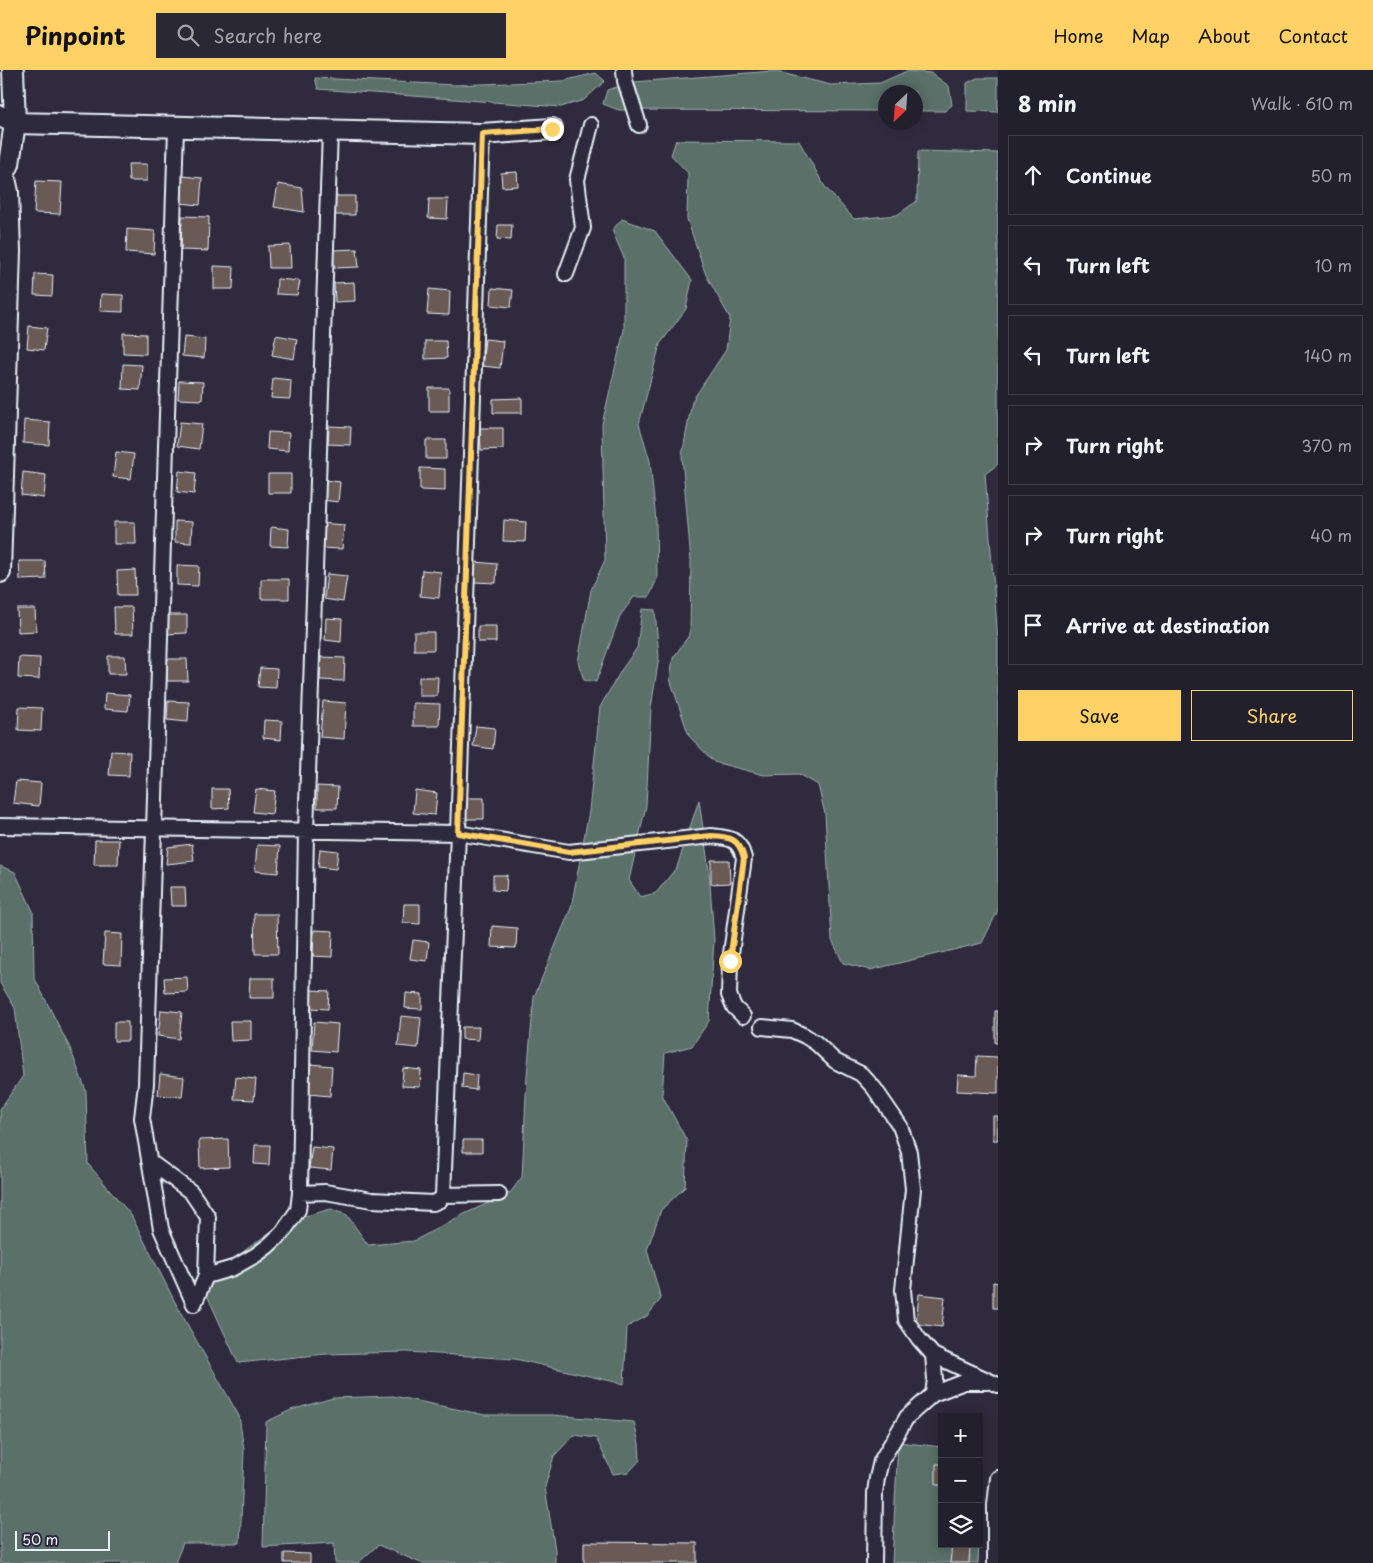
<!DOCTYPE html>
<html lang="en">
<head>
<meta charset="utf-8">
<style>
  :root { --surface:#23202e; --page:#2b2836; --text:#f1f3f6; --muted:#a3a3aa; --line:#403e4a; --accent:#ffd166 }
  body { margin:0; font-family:"Playpen Sans",sans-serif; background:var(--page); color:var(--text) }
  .controls { position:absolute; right:15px; bottom:15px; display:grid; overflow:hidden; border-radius:0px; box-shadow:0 2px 12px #0003 }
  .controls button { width:45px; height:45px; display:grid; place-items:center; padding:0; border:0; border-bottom:1px solid var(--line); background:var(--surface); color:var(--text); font:25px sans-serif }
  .compass { position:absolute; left:878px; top:15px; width:45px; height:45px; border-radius:50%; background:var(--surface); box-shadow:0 2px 12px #0003; rotate:205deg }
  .scale { position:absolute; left:15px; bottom:12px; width:95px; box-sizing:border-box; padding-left:5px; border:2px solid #e8f1f8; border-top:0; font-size:14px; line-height:18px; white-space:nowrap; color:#e8f1f8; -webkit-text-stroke:4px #2f2a3d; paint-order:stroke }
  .stop { position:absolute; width:15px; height:15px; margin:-11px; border:4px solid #ffd166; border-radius:50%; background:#fff }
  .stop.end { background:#ffd166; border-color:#fff; box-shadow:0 1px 5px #0008 }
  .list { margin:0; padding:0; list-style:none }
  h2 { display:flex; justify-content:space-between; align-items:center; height:65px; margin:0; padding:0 20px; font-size:21px }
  h2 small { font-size:16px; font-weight:400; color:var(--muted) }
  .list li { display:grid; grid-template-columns:32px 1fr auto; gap:15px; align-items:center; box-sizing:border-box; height:80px; margin:0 10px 10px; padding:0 10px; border:1px solid var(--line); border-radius:0px }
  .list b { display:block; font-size:19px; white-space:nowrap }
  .list em { font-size:16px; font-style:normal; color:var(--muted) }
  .actions { display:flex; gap:10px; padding:15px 20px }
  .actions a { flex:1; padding:11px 0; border:1px solid var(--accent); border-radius:0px; text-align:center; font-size:18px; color:var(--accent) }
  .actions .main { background:var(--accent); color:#111 }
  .icon { flex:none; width:28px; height:28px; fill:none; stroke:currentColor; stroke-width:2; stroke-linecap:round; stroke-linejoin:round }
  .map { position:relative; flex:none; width:998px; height:1493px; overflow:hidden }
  header { display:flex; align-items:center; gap:30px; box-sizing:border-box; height:70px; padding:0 25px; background:var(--accent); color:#111 }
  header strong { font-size:24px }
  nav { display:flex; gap:28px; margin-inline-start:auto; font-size:18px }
  .search { width:350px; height:45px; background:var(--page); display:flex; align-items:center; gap:12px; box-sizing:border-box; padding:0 18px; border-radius:0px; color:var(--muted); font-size:19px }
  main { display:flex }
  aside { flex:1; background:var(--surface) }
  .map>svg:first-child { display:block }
  .green { fill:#5a6f69; stroke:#a1b0b0 }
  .building { fill:#695a57; stroke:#e8f1f8 }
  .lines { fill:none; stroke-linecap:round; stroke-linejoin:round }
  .street-casing { stroke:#e8f1f8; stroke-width:18 }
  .secondary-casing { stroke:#e8f1f8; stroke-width:24 }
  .street { stroke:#2f2a3d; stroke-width:14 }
  .secondary { stroke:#2f2a3d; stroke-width:20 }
  .route { stroke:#ffd166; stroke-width:6 }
</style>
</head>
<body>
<header>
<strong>Pinpoint</strong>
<div class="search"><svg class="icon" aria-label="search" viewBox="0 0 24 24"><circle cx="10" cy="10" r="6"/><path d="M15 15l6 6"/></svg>Search here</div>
<nav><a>Home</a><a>Map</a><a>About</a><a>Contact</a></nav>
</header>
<main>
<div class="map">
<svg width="998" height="1493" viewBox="0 0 998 1493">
  <rect width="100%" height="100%" fill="#2f2a3d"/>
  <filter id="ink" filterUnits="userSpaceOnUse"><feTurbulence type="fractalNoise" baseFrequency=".02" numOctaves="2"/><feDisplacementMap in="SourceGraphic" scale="10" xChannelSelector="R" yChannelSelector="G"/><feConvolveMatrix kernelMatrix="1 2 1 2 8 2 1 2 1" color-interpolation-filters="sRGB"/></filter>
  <g filter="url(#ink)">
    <!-- green -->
    <path class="green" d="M773,1L831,15L880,13L907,1L931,3L949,16L952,35L945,41H916V22H886L885,41L619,40L603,34L607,20L634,12Z
      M596,3L605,11L584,30L561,37L318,19L315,8L455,15L563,11Z
      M977,8H998V42L967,41V13Z
      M676,70L799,71L825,117L854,149L897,145L917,131L918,81L998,83V394L985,404L998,571V840L982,873L870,900L843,893L832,870L825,744L818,715L799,704L764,705L714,692L689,666L670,609L673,588L690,564L691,491L682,386L692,331L726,280L730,248L706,205L687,149L688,103L671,85Z
      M622,149L655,161L692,210L686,239L660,274L639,354L650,391L656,451L657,509L649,527H634L620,546L596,612L584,610L578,592L591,520L605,490L602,354L624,260V188L612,160Z
      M642,539L655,540L659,587L651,638L646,736L629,810L640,827L656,823L677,797L699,730L709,801L714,870L709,951L692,976L665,983L662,1025L687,1071L685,1117L661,1140L647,1180L661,1229L647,1246L627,1257L624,1314L515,1289L407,1282L326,1284L238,1293L205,1221L214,1203L284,1152L331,1139L347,1145L368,1175L414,1171L460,1146L510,1123L522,1107L527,1006L534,927L571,838L589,741L600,637L622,599L637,578Z
      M0,796L15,802L33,841L34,907L70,978L86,1021L88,1094L131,1145L177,1236L239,1346L244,1380L240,1473H183L175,1493H0V1039L23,1006L15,938L0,913Z
      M393,1326L485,1345H552L634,1352L639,1374L640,1390L629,1402L613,1404L596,1368L574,1365L554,1386L545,1417L555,1480V1493H421L378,1475L358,1493H335L334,1473L263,1477L266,1352L291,1340L333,1328Z
      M898,1372L942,1377V1474H979L978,1493H892Z"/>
    <!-- building -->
    <path class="building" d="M128,94H147V111H129Z
      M517,102L518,116L502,117L501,103Z
      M182,106L202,108L200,135L180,133Z
      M36,111L62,112L60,144L34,143Z
      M278,114L302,118L304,142L274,137Z
      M335,126H355V145H335Z
      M429,129H448L447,149L428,148Z
      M182,146L209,147L208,181L181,180Z
      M498,155H512L511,170L497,169Z
      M127,159L155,161L154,184L126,182Z
      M290,175L291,198H269L268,176Z
      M357,179L359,197L334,198L333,180Z
      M214,196L234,197L233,219H214Z
      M35,204L53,205L52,226L34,225Z
      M277,209L300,211L297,225L276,224Z
      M354,212L355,231L335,232L334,213Z
      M492,218L513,220L511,237L491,235Z
      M429,219L450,221L449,245L427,244Z
      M101,224L123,225V242L100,241Z
      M29,256L47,258L44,280L27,278Z
      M123,263L146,264V284L123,283Z
      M276,265L297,269L294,289L272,285Z
      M184,267L205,269L204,288L182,286Z
      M485,269L503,271L500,298L482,296Z
      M425,271H446L447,288L425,289Z
      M123,294L142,295L140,320L122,319Z
      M273,308L291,310L290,329L271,328Z
      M179,311L203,312L202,330L178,329Z
      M429,318H449V341H429Z
      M522,328V343H493V329Z
      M24,350L50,352L49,375L23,373Z
      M180,352L202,354L199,379L177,376Z
      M329,356L351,357L350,375L328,374Z
      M480,358H503V379L481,380Z
      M268,362L289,363L288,381L267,379Z
      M426,370H446V389H426Z
      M116,382L134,384L131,409L113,407Z
      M420,398L445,399V421L420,420Z
      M179,401L196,403L194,424L177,422Z
      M23,402L46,405L44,428L21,425Z
      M268,404H291V423H268Z
      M325,410L340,412L338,432L322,430Z
      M504,450L526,452L525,472L503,471Z
      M175,451L192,452L191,473L175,472Z
      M114,452H135L136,474H114Z
      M320,453L344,455L342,479L319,478Z
      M271,457L289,459L288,477L270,476Z
      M19,491H45L46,509L20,510Z
      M475,492L497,494L496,513L474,512Z
      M177,495L199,496L198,516L177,515Z
      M135,500L136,525H118L117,501Z
      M422,500L441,502L439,528L420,526Z
      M327,504L347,506L343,532L324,529Z
      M261,509H289V529H261Z
      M114,537H132L133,564H115Z
      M17,539H35L36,561L18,562Z
      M167,545H187V563L167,564Z
      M326,548L342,549L341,572L325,570Z
      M478,556H496V572H478Z
      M414,562H434V580H414Z
      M108,586H125L126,604H108Z
      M19,587L40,588L39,609L18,608Z
      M321,587L345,588L344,611L320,610Z
      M167,589H187L188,611H167Z
      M260,598L277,599L276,618L258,617Z
      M419,607H438L437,626H419Z
      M105,623L130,625L128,641L104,639Z
      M168,631L189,632L188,652L167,650Z
      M323,631L346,633L344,669L320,667Z
      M413,633L440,634L439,656H413Z
      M19,637L42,638L41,661L18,660Z
      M264,650L282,651L281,670L263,668Z
      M476,656L495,658L493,679L473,676Z
      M111,681L130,682L129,706L109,705Z
      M16,711L41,713L39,736L13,733Z
      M317,716L338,717L337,738H317Z
      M212,719H228L229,738L212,739Z
      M256,719L275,721L272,744L253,742Z
      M415,720L437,723L435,745L413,743Z
      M465,728H484V749H465Z
      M95,770H119L118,795H94Z
      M192,774L194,791L166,794L168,777Z
      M257,775L280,776L278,803L255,801Z
      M320,779L338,781L336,799L318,797Z
      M711,790H729L730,813L711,814Z
      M493,805H507L506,821L493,820Z
      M170,817H185L186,836H171Z
      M404,834H420V854L403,853Z
      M254,844H277L278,884H255Z
      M492,856L517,858L516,878L491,877Z
      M314,860L333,861L332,887L313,886Z
      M105,863L122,864L121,895L103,894Z
      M413,870L429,872L427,891L410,889Z
      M187,907L188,922L165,923L164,908Z
      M250,908H274V928H249Z
      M311,920L329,921L328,939L310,938Z
      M406,923L422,924V939L405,938Z
      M161,940L182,942L179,969L158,966Z
      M995,941H998V973H995Z
      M401,946L421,948L418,978L398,976Z
      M230,951H251V970L231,971Z
      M114,952H128V971H114Z
      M314,952L338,954L336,982L312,980Z
      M462,957H479L478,970L462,969Z
      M977,986L998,987V1023L957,1021L958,1005L976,1006Z
      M311,994L332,996L330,1026L308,1024Z
      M403,998L421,1000L420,1017L402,1016Z
      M463,1003L477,1005L476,1020L462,1018Z
      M160,1004L184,1007L182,1027L158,1025Z
      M236,1007L256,1009L254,1030L234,1029Z
      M993,1046H998V1070H993Z
      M228,1069L229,1097L200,1098L199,1070Z
      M463,1070H482V1082H463Z
      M255,1075H270L269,1095L254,1094Z
      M312,1077L333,1079L331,1100L309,1098Z
      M993,1212L998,1213V1238H993Z
      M919,1224L945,1227L942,1257L916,1254Z
      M936,1394H942V1415H936Z
      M584,1472L697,1473V1493H584Z
      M952,1475L970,1477L969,1493H950Z
      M284,1483L310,1484V1493H284Z"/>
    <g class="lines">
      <defs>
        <path id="street" d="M624,0L625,11L639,55
          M176,58L146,1014L142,1048L161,1159L194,1234
          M330,61L306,762L300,1123L325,1122L372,1130L433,1133L440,1130L443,1125L499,1124
          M566,204L583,158L577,110L591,55
          M0,756L458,763L569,782L711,766C730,768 739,768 744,788L730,891L729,925L734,937L743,946
          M762,957L792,960L805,966L816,973L835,991L861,1004L874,1018L900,1056L909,1082L913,1119L903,1220L906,1250L919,1269L933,1285
          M149,1091L191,1122L208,1147L206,1206L194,1234
          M443,1125L458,763L482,64
          M206,1206L233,1198L256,1185L268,1176L283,1162L298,1140L300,1123
          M933,1324L964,1312H987
          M874,1493L875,1423L877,1408L881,1391L907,1347L933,1324L935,1309L933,1285L998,1315
          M995,1493V1435L998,1408"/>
        <path id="secondary" d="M0,46L15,53L482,64L552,59
          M0,502L10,181L8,122L4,104L9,94L15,53L13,0"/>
      </defs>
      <!-- street casing -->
      <use href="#street" class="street-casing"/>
      <!-- secondary casing -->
      <use href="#secondary" class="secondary-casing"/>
      <!-- street -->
      <use href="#street" class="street"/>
      <!-- secondary -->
      <use href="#secondary" class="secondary"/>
    </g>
  </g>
  <g class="lines" filter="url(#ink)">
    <!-- route -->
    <path class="route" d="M552,59L482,64L458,763L569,782L711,766C730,767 739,768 744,788L730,891"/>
  </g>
</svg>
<div class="controls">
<button>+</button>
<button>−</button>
<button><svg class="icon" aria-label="layers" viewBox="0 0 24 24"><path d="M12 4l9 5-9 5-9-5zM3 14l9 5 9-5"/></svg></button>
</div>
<svg class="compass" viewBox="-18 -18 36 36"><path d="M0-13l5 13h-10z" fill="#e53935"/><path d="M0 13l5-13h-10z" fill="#a3a3aa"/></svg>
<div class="scale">50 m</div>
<div class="stop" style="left:730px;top:891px"></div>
<div class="stop end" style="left:552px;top:59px"></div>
</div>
<aside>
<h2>8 min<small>Walk · 610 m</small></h2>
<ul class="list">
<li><svg class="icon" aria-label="ahead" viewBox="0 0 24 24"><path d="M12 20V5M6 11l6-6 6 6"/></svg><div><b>Continue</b></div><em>50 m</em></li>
<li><svg class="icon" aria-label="left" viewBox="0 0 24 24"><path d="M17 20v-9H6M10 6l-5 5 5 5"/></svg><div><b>Turn left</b></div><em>10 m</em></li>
<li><svg class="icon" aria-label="left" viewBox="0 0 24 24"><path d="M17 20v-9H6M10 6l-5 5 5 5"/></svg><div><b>Turn left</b></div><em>140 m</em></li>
<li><svg class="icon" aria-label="right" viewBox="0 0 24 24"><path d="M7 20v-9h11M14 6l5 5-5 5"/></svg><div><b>Turn right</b></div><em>370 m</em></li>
<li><svg class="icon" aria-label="right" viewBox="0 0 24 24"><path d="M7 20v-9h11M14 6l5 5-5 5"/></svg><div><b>Turn right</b></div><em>40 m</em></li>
<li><svg class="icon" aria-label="arrive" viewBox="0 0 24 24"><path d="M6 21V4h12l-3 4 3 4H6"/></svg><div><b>Arrive at destination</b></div></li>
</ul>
<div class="actions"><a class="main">Save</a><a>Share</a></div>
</aside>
</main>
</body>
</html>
